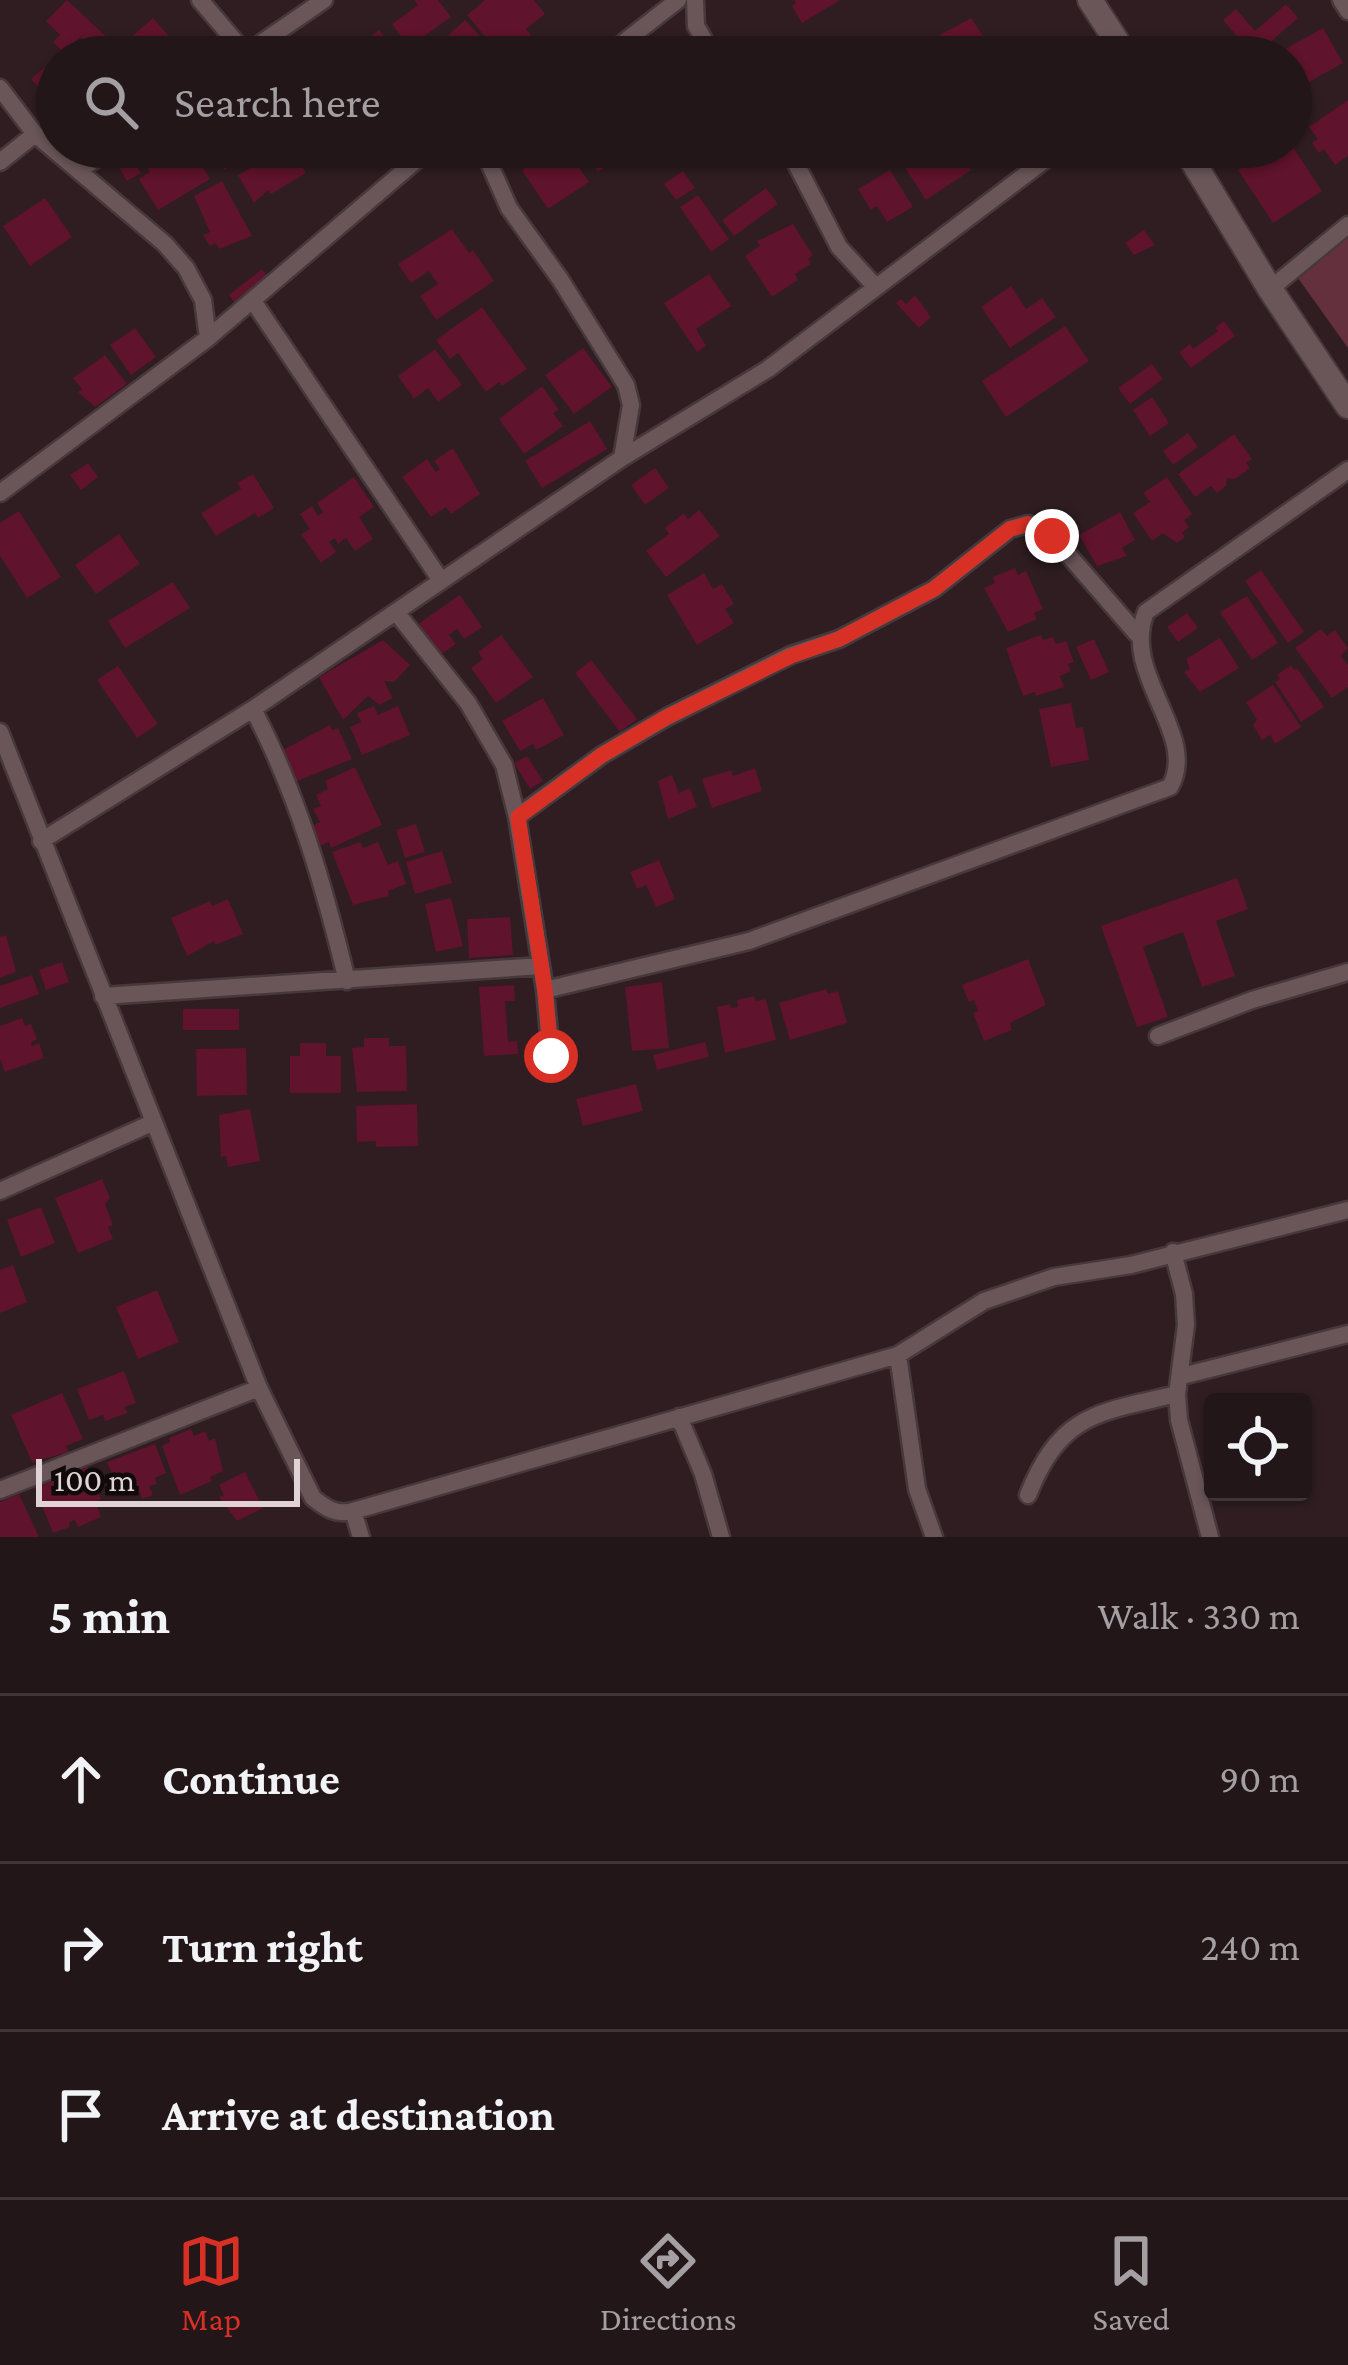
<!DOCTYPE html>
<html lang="en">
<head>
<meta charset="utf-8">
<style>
  :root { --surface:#231619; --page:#2f2326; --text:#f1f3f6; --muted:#a39fa2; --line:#403538; --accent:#d93025 }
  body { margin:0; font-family:"Crimson Pro",serif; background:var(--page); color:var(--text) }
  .controls { position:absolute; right:36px; bottom:36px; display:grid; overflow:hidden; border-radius:12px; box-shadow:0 3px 9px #0004 }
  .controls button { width:108px; height:108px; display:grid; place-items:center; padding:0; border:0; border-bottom:3px solid var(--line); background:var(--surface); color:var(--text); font:60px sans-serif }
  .scale { position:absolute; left:36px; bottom:30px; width:264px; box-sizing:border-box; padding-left:12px; border:6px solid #dfd3d5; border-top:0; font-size:33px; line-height:42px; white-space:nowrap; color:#dfd3d5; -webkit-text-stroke:9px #110a0b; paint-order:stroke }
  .stop { position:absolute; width:36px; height:36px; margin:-27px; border:9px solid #d93025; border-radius:50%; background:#fff }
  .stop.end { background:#d93025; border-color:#fff; box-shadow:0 3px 12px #0008 }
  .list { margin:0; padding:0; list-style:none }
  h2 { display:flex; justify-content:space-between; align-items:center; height:156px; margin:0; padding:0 48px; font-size:51px }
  h2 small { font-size:39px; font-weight:400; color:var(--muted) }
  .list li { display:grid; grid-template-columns:78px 1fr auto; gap:36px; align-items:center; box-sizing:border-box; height:168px; padding:0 48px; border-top:3px solid var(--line) }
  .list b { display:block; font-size:45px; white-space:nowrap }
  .list em { font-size:39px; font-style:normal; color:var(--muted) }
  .icon { flex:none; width:66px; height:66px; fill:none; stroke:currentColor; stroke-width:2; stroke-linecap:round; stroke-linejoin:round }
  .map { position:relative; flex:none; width:1348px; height:1537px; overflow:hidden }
  .search { position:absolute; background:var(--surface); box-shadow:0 3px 9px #0004; left:36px; right:36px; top:36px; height:132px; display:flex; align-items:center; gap:30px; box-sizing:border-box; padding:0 42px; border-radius:66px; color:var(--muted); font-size:45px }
  .sheet { height:660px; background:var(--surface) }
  nav { display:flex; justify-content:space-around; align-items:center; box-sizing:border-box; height:168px; border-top:3px solid var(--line); background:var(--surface); font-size:33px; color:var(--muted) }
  nav a { display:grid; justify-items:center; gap:6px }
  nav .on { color:var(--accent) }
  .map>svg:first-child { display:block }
  .green { fill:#65303d }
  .building { fill:#5f132c }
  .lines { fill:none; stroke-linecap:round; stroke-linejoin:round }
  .street-casing { stroke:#46383b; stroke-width:21 }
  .secondary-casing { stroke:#46383b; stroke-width:28 }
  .street { stroke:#6a5659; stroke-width:16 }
  .secondary { stroke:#6a5659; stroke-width:24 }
  .route { stroke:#d93025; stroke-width:15 }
</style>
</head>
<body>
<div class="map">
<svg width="1348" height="1537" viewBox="0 0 1348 1537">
  <rect width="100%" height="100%" fill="#2f1d21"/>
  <!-- green -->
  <path class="green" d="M1348,235V348L1293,271Z"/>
  <!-- building -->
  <path class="building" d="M67,0L110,40L93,57H72L68,53L80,42L89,51L92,49L80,37L64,53L53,42L60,35L46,21Z
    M414,0H438L451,17L409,47L392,24L418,5Z
    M485,0H534L545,14L526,29L531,35L513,50L507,43L497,51L467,15Z
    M794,0H840L802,23L792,6L796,3Z
    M1286,4L1298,18L1254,56L1223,20L1236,9L1255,31Z
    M153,18L187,57H127L119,48Z
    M971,18L992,49L979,57H934L925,43Z
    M465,20L500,57H424Z
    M1323,28L1343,63L1291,92V57H1271Z
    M379,30L399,57H354L373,43L369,38Z
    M45,67L57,81V87L46,96L31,79Z
    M1348,100V156L1335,165L1324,149L1319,153L1312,143L1318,139L1309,127Z
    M126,147L141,173L127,181L112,156Z
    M211,147H263L224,170Z
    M286,147H290L306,173L271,194L268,190L254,203L238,175Z
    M548,147L556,151L565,147L589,182L548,209L522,170Z
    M581,147H606L615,160L598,172Z
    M650,147H694L662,166Z
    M813,147H857L827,168Z
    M934,147H955L971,170L926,200L904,166Z
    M1273,147H1293L1322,191L1273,223L1238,170Z
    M193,150L210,179L158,210L139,179L150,172L147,168L168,156L172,162Z
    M890,170L913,207L887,222L877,206L871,210L858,189Z
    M683,171L695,188L676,200L664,184Z
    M222,181L252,236L219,249L216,243L210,246L203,235L210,232L194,196Z
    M766,188L778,204L734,236L722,220Z
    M698,195L729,239L711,252L680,207Z
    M45,198L72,237L30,266L3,226Z
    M793,224L813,255L808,259L811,264L795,274L798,280L772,297L745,256L760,246L757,241Z
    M452,229L469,253L473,250L494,281L436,320L420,296L438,284L429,271L411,283L398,264Z
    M1144,230L1155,245L1134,255L1125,243Z
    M262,269L270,280L237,305L229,295Z
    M709,274L731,306L696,329L706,346L697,352L664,303Z
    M1011,286L1026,309L1042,298L1056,317L1010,348L981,307Z
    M915,295L931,317L919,328L896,303L901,299L906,304Z
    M482,307L527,369L502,386L499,382L486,392L458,353L450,359L436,340Z
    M1224,321L1235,336L1191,368L1179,352L1190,344L1193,349L1218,331L1215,328Z
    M1065,326L1089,361L1006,417L982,381Z
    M135,328L156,357L131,375L110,345Z
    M583,348L612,387L574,414L545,375Z
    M435,349L462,385L438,402L428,388L414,399L398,376Z
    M105,355L127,384L95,407L78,392L82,389L73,378Z
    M1152,364L1163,379L1130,404L1118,388Z
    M542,386L559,410L553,413L563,426L524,454L499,419Z
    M1152,397L1169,423L1150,436L1133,410Z
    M590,421L607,449L542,488L525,461Z
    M1188,433L1198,447L1173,465L1163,451Z
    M1234,434L1252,459L1246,463L1250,468L1235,479L1227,478L1226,486L1217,493L1211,486L1195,497L1178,474Z
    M453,448L480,494L451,514L446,507L431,517L402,477L427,459L436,472L440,469L434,461Z
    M88,463L98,477L81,490L70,475Z
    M655,468L669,488L645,505L631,485Z
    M253,474L274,508L258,518L255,513L216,536L201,513L241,489L237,483Z
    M354,477L374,507L359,517L373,539L355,551L346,538L338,544L335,538L329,542L336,552L321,563L301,534L310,529L300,514L312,506L318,516L323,512L317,503Z
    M1167,477L1192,514L1184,520L1189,527L1182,533L1185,537L1177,543L1163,533L1152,541L1133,513L1150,502L1143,493Z
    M699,510L720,536L666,577L646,551L669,534L665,528L684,513L688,519Z
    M19,511L61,577L27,598L0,556V523Z
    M1120,512L1135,540L1122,548L1127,556L1097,566L1079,535Z
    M119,534L140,564L96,594L75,565Z
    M1015,568L1018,575L1026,571L1043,609L1034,613L1037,619L1008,632L984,588L995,583L993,577Z
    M1261,570L1304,632L1288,643L1245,581Z
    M704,573L713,589L722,584L734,604L725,609L734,623L697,645L667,595Z
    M173,582L190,608L125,648L108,621Z
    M460,595L482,627L464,639L457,629L449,635L456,644L440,655L418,624Z
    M1247,596L1278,643L1252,660L1220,612Z
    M1187,613L1198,628L1178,642L1167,627Z
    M1321,629L1327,636L1335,630L1348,648L1341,656L1348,665V687L1332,698L1295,648Z
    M501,635L533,677L496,703L471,668L483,659L478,652Z
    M1041,635L1043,640L1053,637L1056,644L1066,641L1074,662L1068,664L1071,671L1060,676L1064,687L1036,696L1035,692L1023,696L1006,648Z
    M1220,638L1239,668L1200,692L1184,672L1190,669L1186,659Z
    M1094,639L1109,672L1091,680L1076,647Z
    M383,640L410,665L394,682L384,681L393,698L379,705L368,696L343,720L319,677Z
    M591,660L637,719L620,732L575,673Z
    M1291,665L1294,670L1297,668L1324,707L1301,722L1275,682L1280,679L1277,675Z
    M118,666L158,724L137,738L97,680Z
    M1273,685L1301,727L1275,744L1270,735L1262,740L1253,725L1257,720L1246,702Z
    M543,698L564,735L536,750L533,744L520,751L502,721Z
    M1071,703L1076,728L1083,727L1089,760L1051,767L1039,709Z
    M374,706L378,715L398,706L410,735L362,755L350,727L361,722L357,713Z
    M330,725L332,730L338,728L352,759L292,783L279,752Z
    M527,756L543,781L530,789L514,763Z
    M355,767L382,825L331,848L329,842L319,846L310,827L320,822L313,809L321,806L316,795L328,789L325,781Z
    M755,768L762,791L712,808L702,779L731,770L733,776Z
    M672,775L679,793L690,788L697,807L668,819L658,781Z
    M416,824L425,852L405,858L396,830Z
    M360,842L363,848L378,842L388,865L398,861L406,884L388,891L389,896L353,905L332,852Z
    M442,851L452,883L415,894L406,862Z
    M659,860L675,899L656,907L646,885L637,889L630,872Z
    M1237,878L1248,909L1216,921L1235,976L1202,987L1183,932L1143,947L1168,1017L1137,1027L1101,926Z
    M451,898L463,946L436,952L425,904Z
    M228,899L243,934L215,945L214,941L187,956L171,918L210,901L212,906Z
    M510,917L513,955L469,958L467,919Z
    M6,935L16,972L0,978V937Z
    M1028,959L1046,1005L1010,1023L1012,1030L984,1041L973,1013L978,1011L974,1000L969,1002L962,985Z
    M62,962L69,982L46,990L39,970Z
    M32,975L39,994L0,1008V986Z
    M662,982L669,1048L632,1051L625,987Z
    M514,985L515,1001H505L508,1042L517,1041L518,1054L484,1056L479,987Z
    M826,989L828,994L838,991L847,1023L790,1040L779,1003Z
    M754,996L756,1001L766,999L776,1040L725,1053L717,1007L730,1004L731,1008L738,1007L737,1000Z
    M183,1009H239V1030H183Z
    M22,1018L25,1026L31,1024L37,1040L31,1042L32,1046L39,1043L44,1058L5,1072L0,1059V1026Z
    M364,1038H389V1046H406L407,1091L357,1092L352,1048L364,1047Z
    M705,1042L709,1057L657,1070L653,1055Z
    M300,1043H326V1056H341V1093H290V1056H300Z
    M246,1048L247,1095L197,1096L196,1049Z
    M636,1084L643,1111L583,1126L576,1099Z
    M417,1104L418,1146L376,1147V1141L357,1142L356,1106Z
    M250,1109L260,1161L228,1167L226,1156L221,1157L219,1115Z
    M102,1179L110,1198L105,1204L113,1225L108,1227L113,1239L78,1253L55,1198Z
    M41,1207L55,1243L21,1257L7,1220Z
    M13,1265L27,1302L0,1313V1270Z
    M157,1290L179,1342L138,1359L116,1307Z
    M124,1371L136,1403L124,1407L128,1413L105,1421L103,1415L89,1420L77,1389Z
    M62,1393L83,1439L66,1446L69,1452L32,1462L11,1415Z
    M191,1429L194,1436L205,1431L209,1441L215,1438L223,1471L210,1477L212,1481L180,1495L162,1446L170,1442L169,1438Z
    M155,1444L166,1473L155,1478L157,1484L149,1486L153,1495L142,1499L139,1490L133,1493L130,1487L119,1492L107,1462Z
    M88,1467L101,1499L95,1502L101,1517L78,1527L75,1520L69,1522L70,1527L53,1533L35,1488Z
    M245,1472L263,1508L237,1521L219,1497L224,1495L219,1485Z
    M19,1494L39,1537H0V1502Z"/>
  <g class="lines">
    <defs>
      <path id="street" d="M200,0L246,54
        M695,0L696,26L714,57
        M1341,0L1348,11
        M241,57L324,0
        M605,57L678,0
        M0,88L35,134L165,244L186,268L203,300L208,338
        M482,147L509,208L560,279L626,385L631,405L622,458
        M784,147L793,158L839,247L874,285
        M0,162L35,134
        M81,169L113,147
        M1270,289L1348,225
        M253,301L440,579
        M0,493L208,338L432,147
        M396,612L468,703L504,765L517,817L545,990L551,1056
        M253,709C298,795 324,886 347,981
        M0,732L259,1388L313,1498C327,1509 336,1515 353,1511L898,1355L984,1301L1054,1277L1131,1265L1348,1210
        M517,817L602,755L667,717L791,655L839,639L934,589L1010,529L1028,524L1052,536L1137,634
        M41,841L253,709L622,458L768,369L1062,147
        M545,990L749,941L1170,787C1200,734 1120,675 1146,612L1348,470
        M103,996L541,966
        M1158,1036L1252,1000L1348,972
        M0,1191L152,1123
        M1173,1252L1184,1294L1186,1325L1177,1394L1179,1420L1210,1537
        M898,1355L917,1489L934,1537
        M1182,1376L1348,1334
        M679,1417L703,1474L721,1537
        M0,1490L259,1388
        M1028,1495C1061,1413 1097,1413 1177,1394
        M353,1511L361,1537"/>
      <path id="secondary" d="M1090,0L1127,57
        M1184,147L1270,289L1348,406"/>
    </defs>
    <!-- street casing -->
    <use href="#street" class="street-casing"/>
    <!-- secondary casing -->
    <use href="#secondary" class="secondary-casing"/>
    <!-- street -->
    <use href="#street" class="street"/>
    <!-- secondary -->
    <use href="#secondary" class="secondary"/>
  </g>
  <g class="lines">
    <!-- route -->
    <path class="route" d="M551,1056L545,990L518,817L602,755L667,717L791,656L839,639L934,589L1010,529L1028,524L1052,536"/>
  </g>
</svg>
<div class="controls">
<button><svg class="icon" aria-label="locate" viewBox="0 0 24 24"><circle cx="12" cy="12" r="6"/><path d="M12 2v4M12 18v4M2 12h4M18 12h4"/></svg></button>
</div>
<div class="scale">100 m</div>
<div class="stop" style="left:551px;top:1056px"></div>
<div class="stop end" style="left:1052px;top:536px"></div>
<div class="search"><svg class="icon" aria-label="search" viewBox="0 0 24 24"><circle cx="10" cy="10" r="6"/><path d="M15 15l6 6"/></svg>Search here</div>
</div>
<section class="sheet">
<h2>5 min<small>Walk · 330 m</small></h2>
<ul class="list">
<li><svg class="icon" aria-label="ahead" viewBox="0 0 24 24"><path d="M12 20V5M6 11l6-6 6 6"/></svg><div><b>Continue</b></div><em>90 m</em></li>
<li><svg class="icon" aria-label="right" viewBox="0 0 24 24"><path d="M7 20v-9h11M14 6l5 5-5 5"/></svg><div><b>Turn right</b></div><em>240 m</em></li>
<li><svg class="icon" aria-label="arrive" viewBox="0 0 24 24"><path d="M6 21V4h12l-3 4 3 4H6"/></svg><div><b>Arrive at destination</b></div></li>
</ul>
</section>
<nav>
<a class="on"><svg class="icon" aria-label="map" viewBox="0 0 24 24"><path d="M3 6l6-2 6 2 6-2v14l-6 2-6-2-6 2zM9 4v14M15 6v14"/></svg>Map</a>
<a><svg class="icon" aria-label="directions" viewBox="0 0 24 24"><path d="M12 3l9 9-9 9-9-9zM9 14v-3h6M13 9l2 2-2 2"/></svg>Directions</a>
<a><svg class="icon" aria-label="saved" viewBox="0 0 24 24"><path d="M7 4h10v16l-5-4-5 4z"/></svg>Saved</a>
</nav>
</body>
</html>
